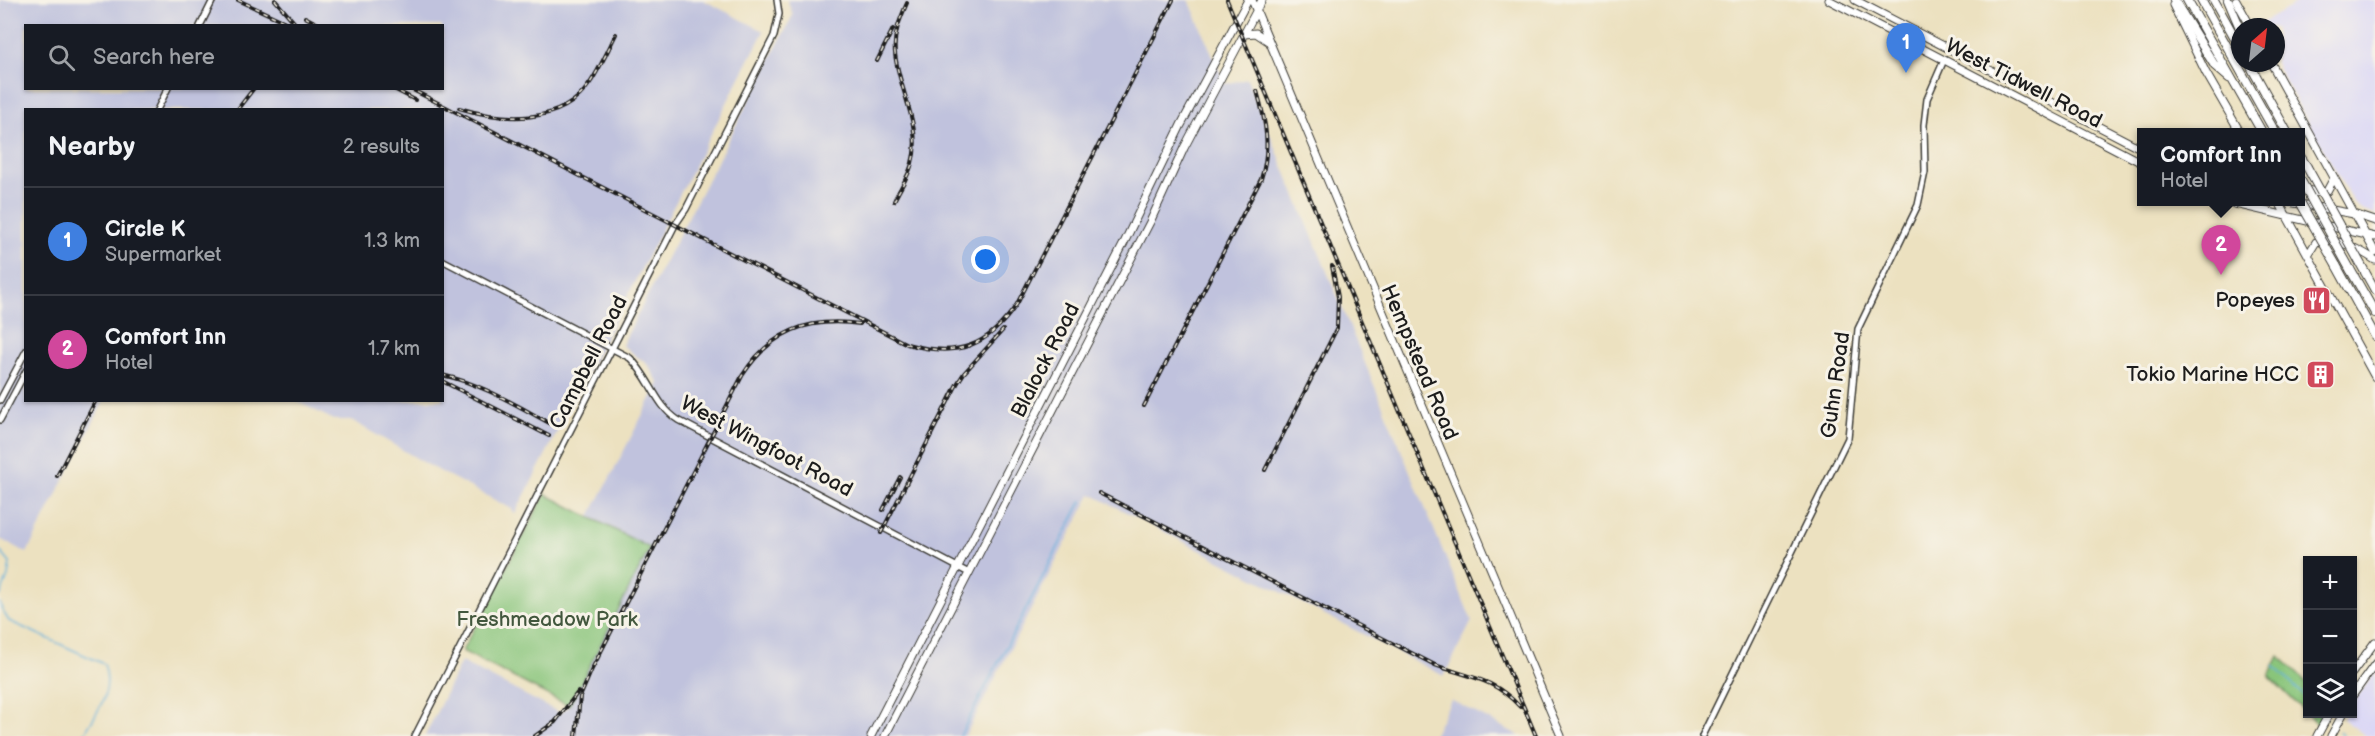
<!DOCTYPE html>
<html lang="en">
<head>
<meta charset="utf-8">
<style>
  :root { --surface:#171b24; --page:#20242c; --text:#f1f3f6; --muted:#9ea1a6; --line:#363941; --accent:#d1495b }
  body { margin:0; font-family:"Balsamiq Sans",sans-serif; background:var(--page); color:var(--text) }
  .controls { position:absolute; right:18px; bottom:18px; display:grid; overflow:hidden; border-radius:0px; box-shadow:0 2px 4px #0004 }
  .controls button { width:54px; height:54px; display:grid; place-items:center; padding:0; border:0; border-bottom:2px solid var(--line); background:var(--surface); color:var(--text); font:30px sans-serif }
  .compass { position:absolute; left:2231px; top:18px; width:54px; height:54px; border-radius:50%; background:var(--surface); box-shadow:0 2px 4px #0004; rotate:28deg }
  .you { position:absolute; left:986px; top:260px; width:21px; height:21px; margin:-15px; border:4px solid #fff; border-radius:50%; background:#1a73e8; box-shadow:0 0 0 9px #1a73e833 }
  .badge { display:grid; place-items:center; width:39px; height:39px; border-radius:50%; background:var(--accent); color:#fff; font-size:20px; font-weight:700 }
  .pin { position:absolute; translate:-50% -50px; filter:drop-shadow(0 2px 3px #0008) }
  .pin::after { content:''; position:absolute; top:32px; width:21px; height:18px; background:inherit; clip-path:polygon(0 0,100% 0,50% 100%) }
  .popup { position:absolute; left:2137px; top:128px; width:168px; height:78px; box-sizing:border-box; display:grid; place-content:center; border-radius:0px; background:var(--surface); filter:drop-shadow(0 2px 4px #0005); font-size:20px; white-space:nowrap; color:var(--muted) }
  .popup b { font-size:22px; color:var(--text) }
  .popup::after { content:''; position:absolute; left:50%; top:100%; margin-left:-12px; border:12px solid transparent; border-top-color:var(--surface) }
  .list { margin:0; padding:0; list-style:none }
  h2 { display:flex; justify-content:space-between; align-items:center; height:78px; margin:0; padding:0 24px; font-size:26px }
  h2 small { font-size:20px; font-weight:400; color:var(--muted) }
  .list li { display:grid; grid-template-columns:39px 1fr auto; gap:18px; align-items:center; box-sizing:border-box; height:108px; padding:0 24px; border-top:2px solid var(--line) }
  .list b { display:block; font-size:22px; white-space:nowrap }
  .list p { margin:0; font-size:20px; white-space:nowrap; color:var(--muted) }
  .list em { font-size:20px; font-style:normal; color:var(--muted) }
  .icon { flex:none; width:33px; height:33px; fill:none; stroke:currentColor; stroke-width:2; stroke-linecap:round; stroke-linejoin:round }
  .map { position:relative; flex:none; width:2375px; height:736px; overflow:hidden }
  .search { position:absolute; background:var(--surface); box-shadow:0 2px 4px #0004; left:24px; top:24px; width:420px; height:66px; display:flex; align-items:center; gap:15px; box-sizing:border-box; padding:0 21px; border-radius:0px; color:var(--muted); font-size:22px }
  .panel { position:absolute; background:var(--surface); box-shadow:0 2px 4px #0004; left:24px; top:108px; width:420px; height:294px; border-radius:0px }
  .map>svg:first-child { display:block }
  .built { fill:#d9d6f7 }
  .industrial { fill:#c0c2dd; fill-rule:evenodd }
  .green { fill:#89c57a; stroke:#52704b; stroke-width:1.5 }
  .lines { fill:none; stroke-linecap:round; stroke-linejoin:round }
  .stream { stroke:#61b0db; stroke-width:1.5 }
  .minor-casing { stroke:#3b3a35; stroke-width:8 }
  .major-casing { stroke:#3b3a35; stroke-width:9 }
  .highway-casing { stroke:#3b3a35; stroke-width:10 }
  .minor { stroke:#fff; stroke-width:5 }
  .major { stroke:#fff; stroke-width:7 }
  .highway { stroke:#fff; stroke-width:8 }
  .rail-casing { stroke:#1c1c1c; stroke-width:4 }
  .rail { stroke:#f7f3e8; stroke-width:1.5; stroke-dasharray:4.5; stroke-linecap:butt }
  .highway-bridge-casing { stroke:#3b3a35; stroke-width:10; stroke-linecap:butt }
  .highway-bridge { stroke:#fff; stroke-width:8 }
  .labels { text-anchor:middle; stroke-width:6; stroke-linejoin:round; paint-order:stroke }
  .street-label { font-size:21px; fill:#1c1c1c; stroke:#f7f3e8 }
  .poi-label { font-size:21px; fill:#1c1c1c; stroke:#f7f3e8; text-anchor:end }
  .park-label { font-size:21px; fill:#42573d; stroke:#f7f3e8 }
</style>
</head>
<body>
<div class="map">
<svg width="2375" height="736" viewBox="0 0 2375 736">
  <rect width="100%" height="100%" fill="#f7f3e8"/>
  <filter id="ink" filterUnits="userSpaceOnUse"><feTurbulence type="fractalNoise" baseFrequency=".0167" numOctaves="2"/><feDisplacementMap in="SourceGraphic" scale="12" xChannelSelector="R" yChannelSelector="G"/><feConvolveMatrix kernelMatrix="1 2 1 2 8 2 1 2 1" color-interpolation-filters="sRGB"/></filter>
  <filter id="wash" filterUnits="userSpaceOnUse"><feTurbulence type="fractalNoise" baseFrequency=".008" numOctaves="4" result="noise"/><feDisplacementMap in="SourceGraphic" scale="24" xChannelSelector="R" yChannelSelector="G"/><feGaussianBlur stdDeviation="1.35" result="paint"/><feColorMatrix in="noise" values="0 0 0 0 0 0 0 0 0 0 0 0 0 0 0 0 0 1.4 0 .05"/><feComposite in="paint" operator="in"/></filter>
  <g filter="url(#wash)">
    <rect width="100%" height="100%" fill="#ece1c0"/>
    <!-- built -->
    <path class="built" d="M2302,0H2375V215L2361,210L2353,202L2275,63L2276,27H2255Z
      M2375,672V736H2366L2343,719L2346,714H2352L2353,703Z"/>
    <!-- industrial -->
    <path class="industrial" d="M0,0H703L764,31L515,514L512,509L430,466L351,420H334L296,401L442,400V110H26V400L104,401L27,553L0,539ZM26,26H442V88H26Z
      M787,0H1189L1225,84L1247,79L1472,621L1444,676L1091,494L965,736H425L461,662L560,713L569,706L650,548L590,516L659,383L648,365L622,345L793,15Z
      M1451,700L1520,736H1433Z"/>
    <!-- green -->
    <path class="green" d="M545,494L650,548L569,706L462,651Z
      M2279,656L2307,683L2308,714H2326L2319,726L2269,676Z"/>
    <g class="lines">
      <!-- stream -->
      <path class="stream" d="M0,551L10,563L8,576L0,596
        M0,603L2,610L9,621L104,664C114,692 97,712 83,736
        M2274,666L2308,700
        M2320,714L2323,716
        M2339,732L2343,736
        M960,736L1082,501"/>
    </g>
  </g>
  <g filter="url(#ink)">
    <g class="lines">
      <defs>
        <path id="minor" d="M200,26L213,0
          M157,110L168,88
          M442,260L630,358C650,377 655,405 678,420L969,573
          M0,400L26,351
          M0,420L26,371
          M415,736L675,225L686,209L774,36L779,14L777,0
          M1702,736L1848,438L1858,329L1918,205L1925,172L1924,125L1927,99L1944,60"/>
        <path id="major" d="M1252,0L1561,736
          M1829,0L2142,163
          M1855,0L2142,149
          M2236,0L2251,27
          M2173,5L2206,73L2240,132
          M1244,34L1256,33L1268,41
          M2271,63L2375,252
          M2300,188L2319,193L2327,191L2334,178
          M2227,202L2375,237
          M2279,202L2375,377
          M2289,202L2354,214L2375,221
          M2308,255L2316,242C2331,234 2362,251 2375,260
          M2352,673L2375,642
          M2352,696L2375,664
          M871,736L1123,245L1181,125L1248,0
          M885,736L1150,222L1184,148L1262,0
          M2317,736L2329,714
          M2331,736L2343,714"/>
        <path id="highway" d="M2174,0L2215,66L2229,78
          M2187,0L2262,132
          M2201,0L2275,132
          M2214,0L2240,47
          M2228,0L2240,28
          M2249,63L2287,132
          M2300,156L2307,167
          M2336,265L2375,336
          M2350,269L2375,313
          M2365,272L2375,290"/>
      </defs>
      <!-- minor casing -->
      <use href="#minor" class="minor-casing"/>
      <!-- major casing -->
      <use href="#major" class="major-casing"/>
      <!-- highway casing -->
      <use href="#highway" class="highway-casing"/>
      <!-- minor -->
      <use href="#minor" class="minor"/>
      <!-- major -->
      <use href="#major" class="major"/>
      <!-- highway -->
      <use href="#highway" class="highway"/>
      <defs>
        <path id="rail" d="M238,0L294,26
          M275,0L294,22
          M1227,0L1536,736
          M305,17L322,26
          M877,61L893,29
          M392,88L415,100
          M409,88L907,344C957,358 988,347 1017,304L1173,0
          M459,108C502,121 562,126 590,83C600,68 608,50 616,34
          M237,110L254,88
          M894,201C900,188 909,176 912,163C923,126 898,88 895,53C893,35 900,19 907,3
          M442,375C483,384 519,407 555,426
          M442,381L549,436
          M1144,406L1261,179C1271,148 1266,122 1257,91
          M1265,470L1337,328L1338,297L1332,266
          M57,476L96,400
          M1099,493L1435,665C1469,677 1494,678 1520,707
          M883,510L900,477
          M881,533L957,384L964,373L1003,330
          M535,736L555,722L578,692
          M576,736L580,697L592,669L742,376C771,331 807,317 860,324"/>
      </defs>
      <!-- rail casing -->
      <use href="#rail" class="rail-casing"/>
      <!-- rail -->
      <use href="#rail" class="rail"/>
      <defs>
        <path id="highway-bridge" d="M2307,167L2365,272
          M2300,179L2350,269
          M2300,202L2336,265"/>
      </defs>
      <!-- highway-bridge casing -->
      <use href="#highway-bridge" class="highway-bridge-casing"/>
      <!-- highway-bridge -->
      <use href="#highway-bridge" class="highway-bridge"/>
    </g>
  </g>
  <!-- icons -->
  <defs>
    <symbol id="restaurant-square" viewBox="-11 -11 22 22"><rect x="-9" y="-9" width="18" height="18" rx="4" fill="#d1495b" stroke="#f7f3e8"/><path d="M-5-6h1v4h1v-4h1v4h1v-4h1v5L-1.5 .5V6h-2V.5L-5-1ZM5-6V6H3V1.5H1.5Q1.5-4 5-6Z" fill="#fff"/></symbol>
    <symbol id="building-square" viewBox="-11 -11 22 22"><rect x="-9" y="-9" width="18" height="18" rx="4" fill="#d1495b" stroke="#f7f3e8"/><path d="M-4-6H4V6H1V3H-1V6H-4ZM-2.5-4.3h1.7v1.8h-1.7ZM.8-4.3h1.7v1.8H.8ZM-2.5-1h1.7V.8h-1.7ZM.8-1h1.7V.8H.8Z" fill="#fff"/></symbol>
  </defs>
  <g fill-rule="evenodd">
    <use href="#restaurant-square" x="2300" y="284" width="33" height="33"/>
    <use href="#building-square" x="2304" y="358" width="33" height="33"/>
  </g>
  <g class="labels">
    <!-- street labels -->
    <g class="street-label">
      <text transform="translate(2024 83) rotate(27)" y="7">West Tidwell Road</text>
      <text transform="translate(1045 360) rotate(-63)" y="7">Blalock Road</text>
      <text transform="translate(588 362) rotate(-63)" y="7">Campbell Road</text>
      <text transform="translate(1420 362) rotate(67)" y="7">Hempstead Road</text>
      <text transform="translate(1835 385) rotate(-82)" y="7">Guhn Road</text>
      <text transform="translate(767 446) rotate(28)" y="7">West Wingfoot Road</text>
    </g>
    <!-- poi labels -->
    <g class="poi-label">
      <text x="2295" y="307">Popeyes</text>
      <text x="2299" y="381">Tokio Marine HCC</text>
    </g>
    <!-- park labels -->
    <g class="park-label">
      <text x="547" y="626">Freshmeadow Park</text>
    </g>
  </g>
</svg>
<div class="controls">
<button>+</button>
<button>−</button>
<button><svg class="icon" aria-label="layers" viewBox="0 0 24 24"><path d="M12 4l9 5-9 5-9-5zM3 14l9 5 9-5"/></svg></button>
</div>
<svg class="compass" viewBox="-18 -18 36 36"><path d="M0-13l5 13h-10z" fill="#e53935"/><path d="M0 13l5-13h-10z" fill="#9ea1a6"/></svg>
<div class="you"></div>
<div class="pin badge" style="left:1906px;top:73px;background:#3f7fe0">1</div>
<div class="pin badge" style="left:2221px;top:275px;background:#d1479c">2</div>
<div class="popup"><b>Comfort Inn</b>Hotel</div>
<div class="search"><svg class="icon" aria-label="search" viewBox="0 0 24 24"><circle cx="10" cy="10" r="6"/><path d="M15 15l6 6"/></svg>Search here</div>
<section class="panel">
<h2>Nearby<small>2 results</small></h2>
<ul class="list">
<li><span class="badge" style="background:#3f7fe0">1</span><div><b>Circle K</b><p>Supermarket</p></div><em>1.3 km</em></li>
<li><span class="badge" style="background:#d1479c">2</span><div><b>Comfort Inn</b><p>Hotel</p></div><em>1.7 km</em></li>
</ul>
</section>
</div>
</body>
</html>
